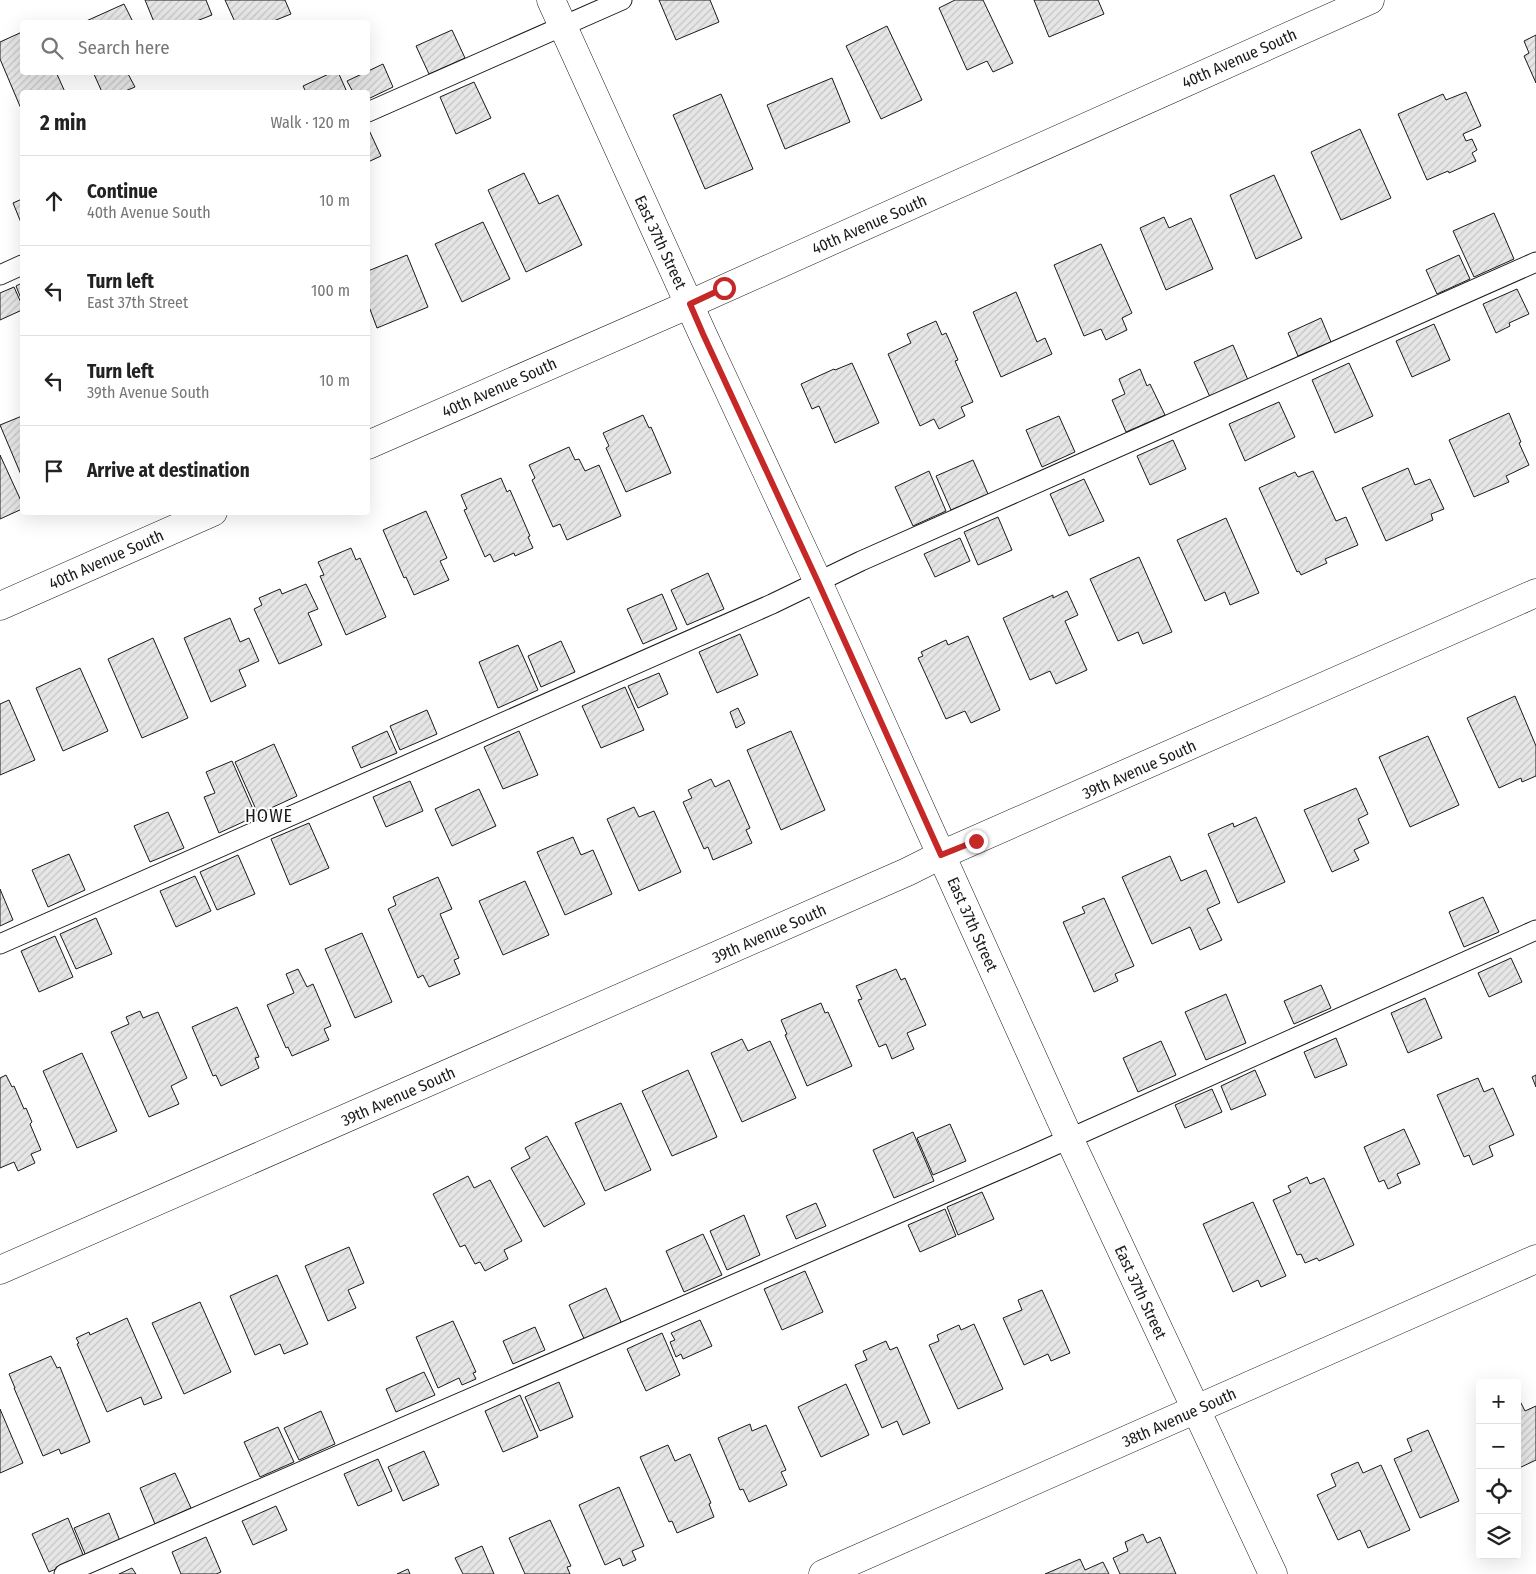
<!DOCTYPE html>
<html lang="en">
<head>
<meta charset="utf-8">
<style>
  :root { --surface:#fff; --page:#f2f2f2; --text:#222; --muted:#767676; --line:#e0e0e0 }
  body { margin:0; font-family:"Fira Sans Condensed",sans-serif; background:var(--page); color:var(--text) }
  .controls { position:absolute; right:15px; bottom:15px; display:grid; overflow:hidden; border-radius:5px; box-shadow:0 5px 20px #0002 }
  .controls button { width:45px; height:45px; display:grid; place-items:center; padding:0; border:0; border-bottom:1px solid var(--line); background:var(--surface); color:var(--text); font:25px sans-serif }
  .stop { position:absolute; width:15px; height:15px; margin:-11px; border:4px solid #c62828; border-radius:50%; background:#fff }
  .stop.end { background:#c62828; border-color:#fff; box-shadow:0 1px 5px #0008 }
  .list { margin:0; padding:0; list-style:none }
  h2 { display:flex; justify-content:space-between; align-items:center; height:65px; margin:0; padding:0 20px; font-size:21px }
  h2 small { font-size:16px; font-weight:400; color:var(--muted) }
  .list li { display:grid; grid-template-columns:32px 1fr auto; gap:15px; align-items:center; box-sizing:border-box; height:90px; padding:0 20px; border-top:1px solid var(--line) }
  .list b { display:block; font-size:19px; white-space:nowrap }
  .list p { margin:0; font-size:16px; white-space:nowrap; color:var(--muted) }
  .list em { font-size:16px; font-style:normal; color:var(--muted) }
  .icon { flex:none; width:28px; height:28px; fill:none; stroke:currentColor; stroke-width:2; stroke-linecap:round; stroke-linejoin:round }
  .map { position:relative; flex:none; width:1536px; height:1574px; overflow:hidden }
  .search { position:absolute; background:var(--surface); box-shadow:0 5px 20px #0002; left:20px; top:20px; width:350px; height:55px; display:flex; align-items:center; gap:12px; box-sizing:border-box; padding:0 18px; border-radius:5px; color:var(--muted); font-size:19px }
  .panel { position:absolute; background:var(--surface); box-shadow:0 5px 20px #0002; left:20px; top:90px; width:350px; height:425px; border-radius:5px }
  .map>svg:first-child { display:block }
  .building { fill:url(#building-hatch); stroke:#1a1a1a }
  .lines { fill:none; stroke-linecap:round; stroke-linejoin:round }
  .service-casing { stroke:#1a1a1a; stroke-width:21 }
  .minor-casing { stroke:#1a1a1a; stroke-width:29 }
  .service { stroke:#fff; stroke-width:19 }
  .minor { stroke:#fff; stroke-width:28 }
  .route { stroke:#c62828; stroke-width:6 }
  .labels { text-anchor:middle; stroke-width:4; stroke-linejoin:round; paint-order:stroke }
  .street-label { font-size:16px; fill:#1a1a1a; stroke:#fff }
  .neighbourhood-label { font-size:18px; letter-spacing:1px; fill:#1a1a1a; stroke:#fff }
</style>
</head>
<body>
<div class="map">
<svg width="1536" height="1574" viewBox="0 0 1536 1574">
  <defs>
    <pattern id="building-hatch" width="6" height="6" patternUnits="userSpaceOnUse" patternTransform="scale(1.25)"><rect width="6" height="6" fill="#e6e6e6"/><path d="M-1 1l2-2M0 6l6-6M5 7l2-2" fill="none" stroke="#c5c5c5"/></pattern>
  </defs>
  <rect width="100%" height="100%" fill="#fff"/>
  <!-- building -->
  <path class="building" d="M145,0H206L212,15L194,22H154Z
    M225,0H285L291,14L271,22H235Z
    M659,0H710L719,22L676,40Z
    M955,0H983L1013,63L993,72L987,61L967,70L939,8Z
    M1034,0H1098L1104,14L1049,37Z
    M124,4L133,22H84Z
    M887,26L922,100L881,119L846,46Z
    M452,30L465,58L429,74L416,46Z
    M22,32V72H56L65,92H22V111L0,59V42Z
    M1536,35V83L1524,56L1529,53L1524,41Z
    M383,64L393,87L368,99V92H353L347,81Z
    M93,72H127L135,87L123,92H102Z
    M333,72H338L347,92H306L303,86Z
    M832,78L850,122L785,149L767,105Z
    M474,82L491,118L456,134L440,97Z
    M1466,92L1481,126L1463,134L1466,141L1472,139L1477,150L1472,153L1476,161L1449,173L1448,171L1427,180L1398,114L1443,94L1446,100Z
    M721,94L753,169L705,189L673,115Z
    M368,128L381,156L368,162Z
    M1360,129L1391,198L1341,220L1311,152Z
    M524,173L539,204L558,195L582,245L526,272L488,190Z
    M1274,175L1302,238L1256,259L1230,195Z
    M22,199V225L13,203Z
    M1494,213L1514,259L1474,277L1453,231Z
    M1164,217L1169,228L1191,218L1213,269L1166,290L1140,228Z
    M483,222L510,279L462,302L435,244Z
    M1101,244L1132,313L1122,318L1127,330L1106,340L1101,329L1084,336L1054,265Z
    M407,255L428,307L377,328L368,304V271Z
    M1459,255L1470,279L1437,294L1426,270Z
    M22,283V301L16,286Z
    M14,287L22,305V310L0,320V293Z
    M1517,289L1529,314L1509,323L1510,326L1496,333L1483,304Z
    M1016,292L1037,342L1045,338L1052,354L1001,377L973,312Z
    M1321,318L1331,342L1298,356L1288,333Z
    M936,321L942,335L946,333L958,360L955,361L973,402L961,407L965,416L939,429L934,419L920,426L888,354L911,343L907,334Z
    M1434,324L1450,360L1412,377L1396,341Z
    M1233,345L1248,380L1210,397L1194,362Z
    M852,363L879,423L835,443L819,406L812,409L801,384L834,369L835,370Z
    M1349,363L1373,416L1335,433L1312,380Z
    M1140,369L1147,386L1150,384L1165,415L1126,432L1112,400L1125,394L1119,379Z
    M1279,402L1295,437L1245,461L1229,424Z
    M1509,413L1521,442L1519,443L1529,465L1506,476L1509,482L1474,497L1449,440Z
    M643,415L649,428L651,427L671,473L626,492L606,448L609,446L603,433Z
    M22,416V477L0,425Z
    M1059,416L1075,452L1042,467L1026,430Z
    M1173,440L1186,469L1150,485L1137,456Z
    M569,447L575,460L579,459L585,471L599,465L621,516L567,540L560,524L553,527L532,480L535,478L529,465Z
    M0,455L22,503V509L0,519Z
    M973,460L988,494L951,510L936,476Z
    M1408,468L1415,485L1430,479L1444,509L1431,514L1433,520L1386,541L1362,488Z
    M929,471L946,511L913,526L895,487Z
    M1313,471L1336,521L1346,517L1358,545L1325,559L1327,563L1301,575L1299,571L1297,572L1259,488L1295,472L1298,477Z
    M501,478L507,492L510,490L530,536L528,537L533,548L515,556L514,553L494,562L490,554L485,557L464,510L467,509L461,495Z
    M1084,479L1104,521L1069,536L1050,494Z
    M426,511L447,558L440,561L449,580L414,595L406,577L404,578L383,530Z
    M998,517L1012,550L978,565L964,532Z
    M1226,518L1259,593L1230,605L1225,592L1205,601L1177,540Z
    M960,538L970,561L935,577L924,554Z
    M351,548L356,560L360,558L386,617L346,635L320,576L324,575L318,562Z
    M1139,557L1172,632L1143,644L1138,632L1118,641L1090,579Z
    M708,573L724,609L687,625L671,590Z
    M306,584L318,609L308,613L322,645L279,664L254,609L262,605L259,598L280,589L282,594Z
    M1067,591L1078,615L1065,621L1087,670L1056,684L1050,671L1030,680L1003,618L1053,595V598Z
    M662,594L677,629L643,644L627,609Z
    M230,618L240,642L249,638L259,661L239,670L246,686L211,702L184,638Z
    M740,634L758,675L717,693L699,652Z
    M968,636L1000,710L971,723L965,711L946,719L918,658L923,656L921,652L946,640L948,645Z
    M153,638L188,718L142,738L108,659Z
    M561,641L575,672L541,687L528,656Z
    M518,645L538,690L498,708L479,662Z
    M80,668L108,731L63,751L36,688Z
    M659,673L668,694L638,708L628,686Z
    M625,687L644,730L601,748L582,706Z
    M1515,696L1536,746V776L1522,782L1521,778L1499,788L1467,718Z
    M9,700L35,760L0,775V704Z
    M738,708L745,723L736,728L730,712Z
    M427,710L437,734L400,750L390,726Z
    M387,731L397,753L361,768L352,747Z
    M519,731L538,775L503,789L484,747Z
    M791,731L825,810L781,830L747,750Z
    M1428,736L1459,805L1410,827L1379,757Z
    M274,744L297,796L258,814L235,762Z
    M232,761L256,816L219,833L204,797L215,793L206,772Z
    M711,779L715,787L729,780L750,828L746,830L752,843L713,860L708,847L704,849L683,802L692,798L688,790Z
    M410,781L423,811L386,827L373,797Z
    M1356,788L1368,814L1358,819L1369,843L1354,850L1359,860L1332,872L1304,810Z
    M479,789L496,826L452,846L435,809Z
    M634,807L639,817L654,811L681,872L639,891L607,819Z
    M168,812L184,848L150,862L134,826Z
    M1256,817L1285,882L1238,903L1208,834L1233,823L1234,827Z
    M309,823L329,868L290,885L271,839Z
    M573,837L581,855L593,850L612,894L565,915L537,852Z
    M69,854L85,890L48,907L32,870Z
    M238,855L255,894L217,910L200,872Z
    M1170,856L1181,881L1206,870L1220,903L1207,909L1222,940L1200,950L1190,927L1152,944L1122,877Z
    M195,876L211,911L176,927L160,891Z
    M438,877L452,909L440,914L459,958L454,960L460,974L429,987L423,975L418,978L388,909L396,905L393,897Z
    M525,881L549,935L503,955L479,901Z
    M0,889L13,920L0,926Z
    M1483,897L1499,932L1464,947L1449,912Z
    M1104,898L1134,966L1115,974L1118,981L1094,992L1063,922L1085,913L1082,907Z
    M96,918L112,954L76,969L60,934Z
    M362,933L392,1002L355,1018L325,949Z
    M55,936L73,977L39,992L21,951Z
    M1511,958L1522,982L1489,997L1478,973Z
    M298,969L307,987L313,984L331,1026L324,1029L329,1040L292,1056L288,1047L286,1048L267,1005L294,993L286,974Z
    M896,969L901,980L905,978L926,1025L907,1033L914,1049L892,1059L886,1044L879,1047L858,1000L862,999L856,986Z
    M1321,985L1331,1008L1294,1024L1284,1001Z
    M1226,994L1246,1043L1206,1060L1185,1012Z
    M1425,998L1442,1038L1408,1053L1391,1013Z
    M821,1003L825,1013L828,1012L852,1066L807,1086L785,1035L787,1034L781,1020Z
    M237,1007L259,1057L255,1058L259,1068L221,1086L216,1075L213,1076L192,1027Z
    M140,1011L143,1018L158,1012L187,1078L171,1086L179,1104L149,1117L111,1032L129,1024L126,1017Z
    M1336,1038L1347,1065L1315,1078L1304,1052Z
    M742,1039L748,1051L770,1041L796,1098L742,1122L711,1053Z
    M1161,1041L1176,1075L1138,1092L1123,1058Z
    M82,1053L117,1131L77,1148L43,1071Z
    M688,1070L717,1137L672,1156L642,1091Z
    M1255,1070L1266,1095L1231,1110L1221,1086Z
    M6,1075L12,1087L14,1086L24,1109L26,1108L32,1122L30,1124L41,1150L31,1154L35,1163L18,1171L14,1162L0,1168V1078Z
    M1536,1075V1087L1532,1077Z
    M1478,1078L1484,1092L1493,1088L1514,1135L1489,1146L1493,1156L1473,1165L1469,1155L1464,1157L1437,1095Z
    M1212,1089L1222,1112L1185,1128L1175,1105Z
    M621,1103L651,1170L605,1191L575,1123Z
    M950,1124L966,1161L933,1175L917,1138Z
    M1404,1129L1420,1164L1397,1174L1401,1183L1388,1189L1384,1180L1379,1182L1364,1147Z
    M913,1132L934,1181L894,1198L873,1150Z
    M547,1136L585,1204L544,1227L511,1168L530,1158L525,1148Z
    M468,1176L474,1188L490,1180L522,1241L504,1250L508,1259L485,1271L480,1262L475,1264L465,1245L460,1247L433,1194Z
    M1307,1177L1310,1184L1324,1178L1354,1245L1319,1261L1317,1258L1305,1263L1301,1254L1297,1255L1273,1200L1291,1192L1288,1186Z
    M982,1192L994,1219L958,1235L947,1207Z
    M1253,1202L1286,1276L1261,1287L1258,1280L1233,1292L1203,1224Z
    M816,1203L826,1226L796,1239L786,1216Z
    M945,1209L956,1236L920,1252L908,1225Z
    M744,1215L760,1255L727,1270L710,1231Z
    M703,1234L722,1275L684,1292L666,1251Z
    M349,1247L364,1283L348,1290L356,1308L328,1321L305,1266Z
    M805,1271L823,1312L782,1330L764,1289Z
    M277,1275L308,1344L284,1354L280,1344L255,1355L230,1296Z
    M606,1288L622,1324L585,1341L569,1305Z
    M1042,1290L1070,1353L1051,1361L1048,1354L1024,1365L1003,1318L1022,1310L1018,1300Z
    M200,1302L231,1372L184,1394L152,1323Z
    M127,1318L162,1398L144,1405L141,1397L107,1412L77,1344L79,1343L76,1338L89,1332L90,1335Z
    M700,1320L712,1346L683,1359L681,1354L676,1357L670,1342L675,1340L671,1333Z
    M453,1321L476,1372L473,1373L476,1379L462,1385L459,1378L438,1388L416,1337Z
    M974,1324L1003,1389L958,1409L929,1345L939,1341L937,1335L959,1325L961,1330Z
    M535,1327L545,1350L513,1364L503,1341Z
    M662,1333L680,1375L646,1391L627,1349Z
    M886,1341L890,1350L897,1347L930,1423L903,1435L897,1421L882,1428L855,1365L867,1360L863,1351Z
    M51,1356L57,1368L60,1367L90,1442L61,1454L59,1449L43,1456L14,1388H15L9,1374Z
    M424,1372L435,1395L396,1412L386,1389Z
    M559,1382L573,1417L540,1431L525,1397Z
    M846,1384L869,1435L821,1457L798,1407Z
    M520,1395L538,1437L503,1452L485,1411Z
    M1517,1395L1525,1411L1536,1406V1460L1517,1469Z
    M0,1409L23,1463L0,1473Z
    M321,1411L335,1444L299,1460L284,1428Z
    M750,1424L752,1431L766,1425L786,1470L781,1472L787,1485L749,1502L743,1489L740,1490L718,1438Z
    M278,1427L294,1462L260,1477L244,1442Z
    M1428,1430L1459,1501L1420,1518L1394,1459L1412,1451L1407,1439Z
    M668,1445L675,1461L690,1454L711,1503L709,1504L714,1517L677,1533L672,1521L669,1522L640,1457Z
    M424,1451L439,1485L403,1501L388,1467Z
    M378,1459L392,1491L358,1506L344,1474Z
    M1358,1462L1363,1473L1381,1465L1410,1530L1368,1548L1360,1530L1338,1540L1317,1495L1336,1486L1331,1474Z
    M175,1473L191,1508L155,1524L140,1488Z
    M619,1487L644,1546L632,1551L636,1560L623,1566L620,1558L605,1565L579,1505Z
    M276,1506L287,1530L253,1545L242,1521Z
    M109,1513L120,1541L86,1556L74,1528Z
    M68,1518L84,1557L49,1572L32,1534Z
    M550,1520L571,1566L567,1567L570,1574H525L509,1538Z
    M1143,1534L1147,1543L1160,1537L1176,1574H1120L1113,1558L1128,1551L1125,1542Z
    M206,1537L221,1572L216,1574H181L172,1552Z
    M482,1546L494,1574H463L455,1558Z
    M1080,1559L1085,1570L1103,1562L1109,1574H1045Z
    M132,1568L136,1574H119Z
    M408,1569L410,1574H397Z"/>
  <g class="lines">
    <defs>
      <path id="service" d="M368,112L622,0
        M0,275L22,265
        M0,944L772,604L861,561L1536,262
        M64,1574L1026,1158L1536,930"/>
      <path id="minor" d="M551,0L703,335L818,582L1069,1138L1273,1574
        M368,445L690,304L1370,0
        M0,606L213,512
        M0,1270L907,872L941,855L1536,593
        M823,1574L1536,1259"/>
    </defs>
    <!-- service casing -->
    <use href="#service" class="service-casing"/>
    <!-- minor casing -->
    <use href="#minor" class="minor-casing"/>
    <!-- service -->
    <use href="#service" class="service"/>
    <!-- minor -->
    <use href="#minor" class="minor"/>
  </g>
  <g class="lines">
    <!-- route -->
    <path class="route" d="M724,288L690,304L703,334L818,582L941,855L976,841"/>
  </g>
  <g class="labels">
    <!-- street labels -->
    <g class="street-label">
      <text transform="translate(1239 58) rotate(-24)" y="6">40th Avenue South</text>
      <text transform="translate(869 224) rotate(-24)" y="6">40th Avenue South</text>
      <text transform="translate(661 242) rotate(65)" y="6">East 37th Street</text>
      <text transform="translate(499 387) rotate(-24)" y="6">40th Avenue South</text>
      <text transform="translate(106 559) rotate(-24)" y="6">40th Avenue South</text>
      <text transform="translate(1139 769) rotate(-24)" y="6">39th Avenue South</text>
      <text transform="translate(973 924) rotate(66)" y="6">East 37th Street</text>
      <text transform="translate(769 933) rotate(-24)" y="6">39th Avenue South</text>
      <text transform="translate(398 1096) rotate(-24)" y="6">39th Avenue South</text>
      <text transform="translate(1141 1292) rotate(65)" y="6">East 37th Street</text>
      <text transform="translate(1179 1417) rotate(-24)" y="6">38th Avenue South</text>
    </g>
    <!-- neighbourhood labels -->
    <g class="neighbourhood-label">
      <text x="269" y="822">HOWE</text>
    </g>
  </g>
</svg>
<div class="controls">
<button>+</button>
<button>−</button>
<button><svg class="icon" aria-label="locate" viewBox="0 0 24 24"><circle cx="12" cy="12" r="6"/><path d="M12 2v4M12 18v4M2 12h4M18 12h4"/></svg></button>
<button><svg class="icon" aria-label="layers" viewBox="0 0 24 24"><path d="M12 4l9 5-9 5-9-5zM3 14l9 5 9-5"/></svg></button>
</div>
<div class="stop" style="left:724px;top:288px"></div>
<div class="stop end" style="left:976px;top:841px"></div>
<div class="search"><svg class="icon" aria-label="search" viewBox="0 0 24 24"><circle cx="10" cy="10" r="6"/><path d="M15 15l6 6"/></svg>Search here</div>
<section class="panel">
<h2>2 min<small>Walk · 120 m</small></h2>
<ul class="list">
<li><svg class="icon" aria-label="ahead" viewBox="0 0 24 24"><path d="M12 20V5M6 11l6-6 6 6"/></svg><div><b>Continue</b><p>40th Avenue South</p></div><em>10 m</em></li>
<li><svg class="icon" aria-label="left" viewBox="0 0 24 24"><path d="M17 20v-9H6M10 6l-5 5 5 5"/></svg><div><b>Turn left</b><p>East 37th Street</p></div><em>100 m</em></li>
<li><svg class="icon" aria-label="left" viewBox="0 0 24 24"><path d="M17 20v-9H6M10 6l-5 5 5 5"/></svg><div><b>Turn left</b><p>39th Avenue South</p></div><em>10 m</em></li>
<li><svg class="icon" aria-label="arrive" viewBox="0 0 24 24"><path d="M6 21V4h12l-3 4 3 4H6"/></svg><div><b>Arrive at destination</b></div></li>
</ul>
</section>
</div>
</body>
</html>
